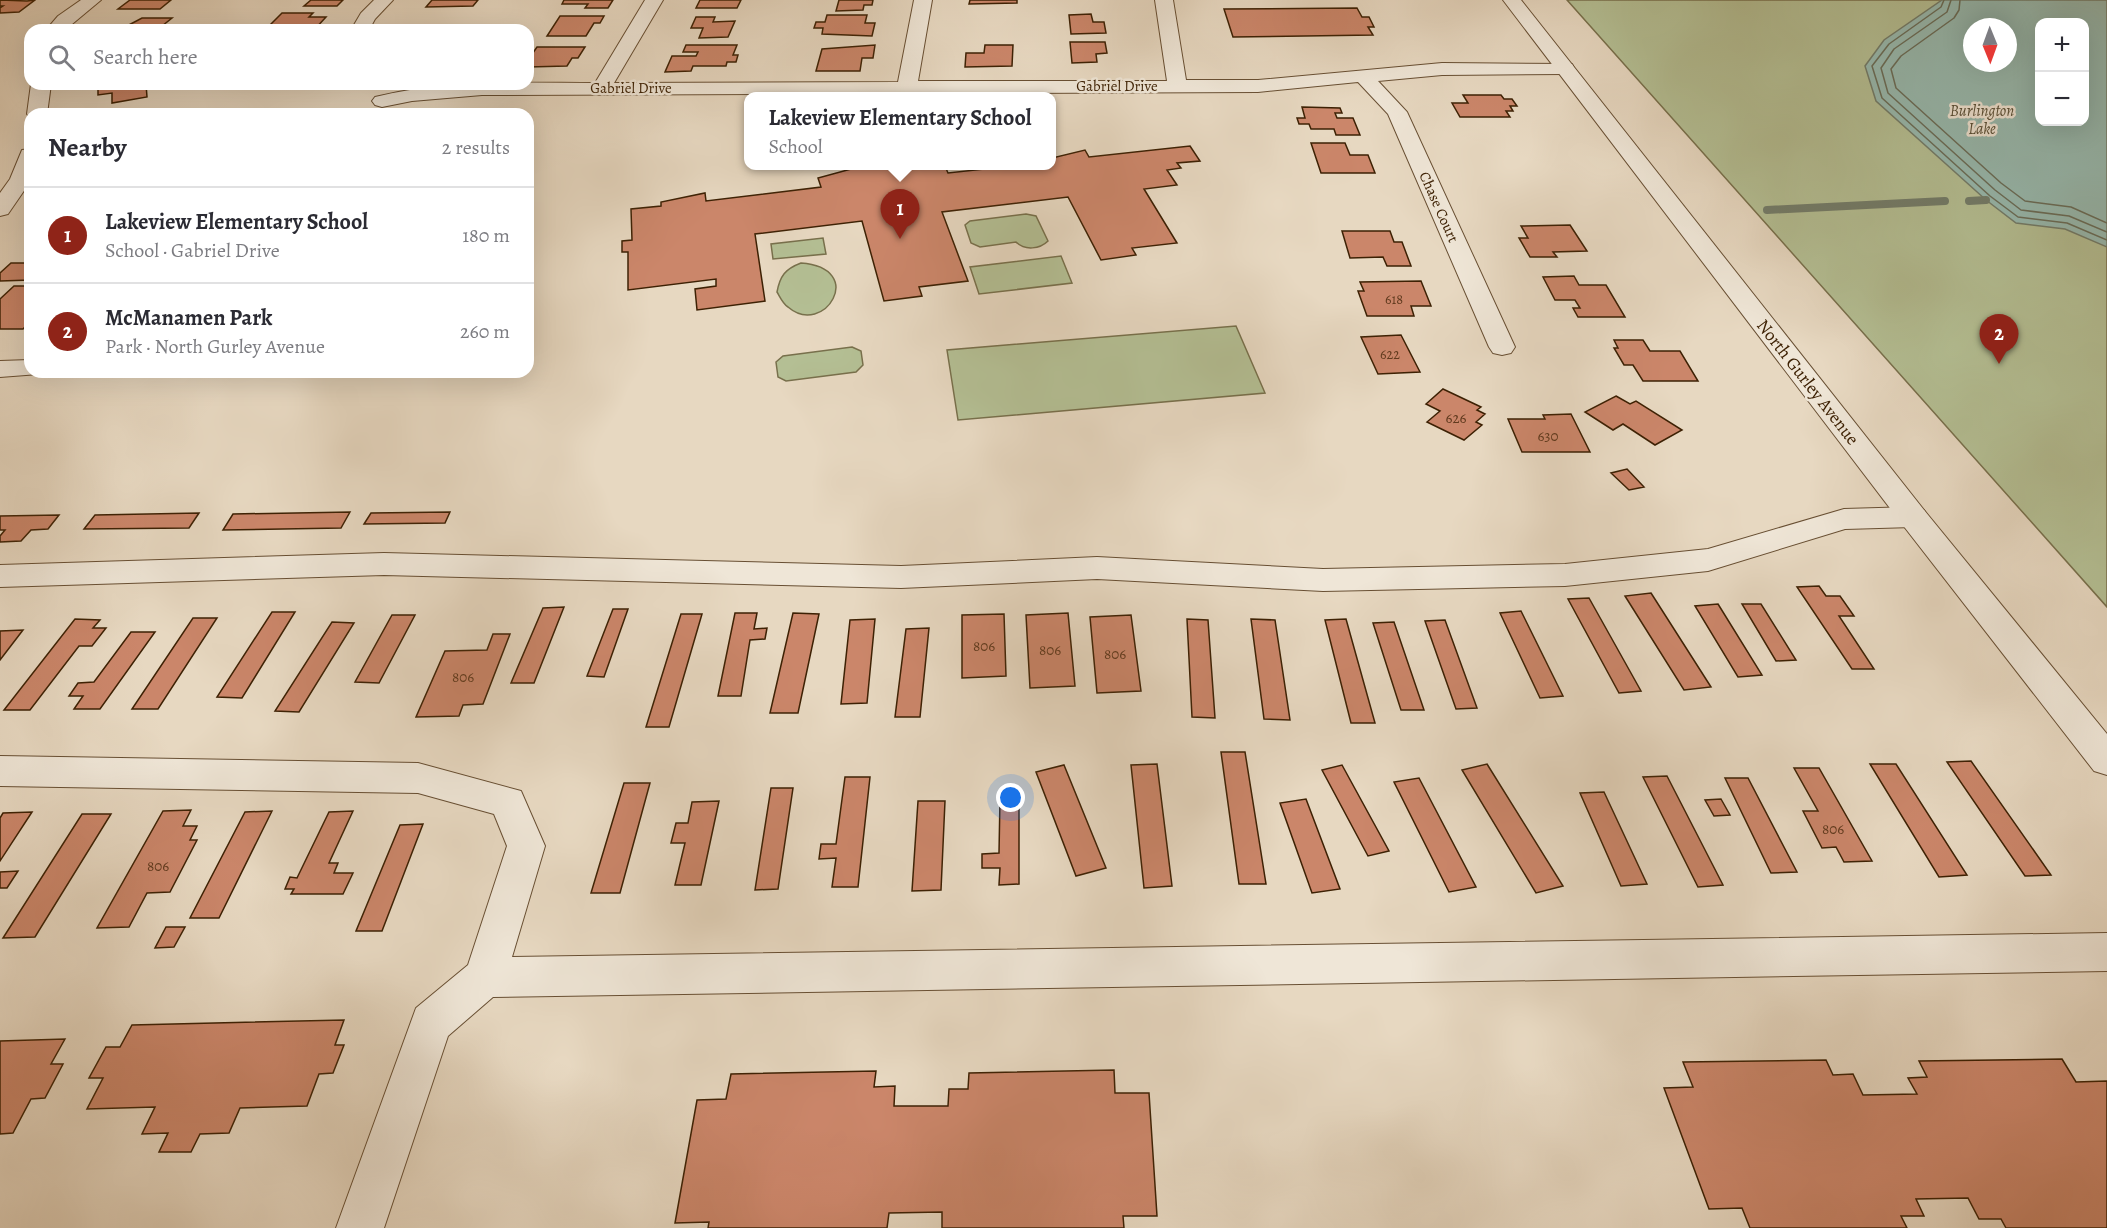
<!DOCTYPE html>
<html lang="en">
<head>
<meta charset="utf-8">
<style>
  :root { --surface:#fff; --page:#f7f7f7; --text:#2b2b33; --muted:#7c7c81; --line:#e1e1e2; --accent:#8f2418 }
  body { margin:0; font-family:Alegreya,serif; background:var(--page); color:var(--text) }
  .controls { position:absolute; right:18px; top:18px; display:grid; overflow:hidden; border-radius:12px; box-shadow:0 6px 24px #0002 }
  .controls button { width:54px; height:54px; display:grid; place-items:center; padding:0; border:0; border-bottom:2px solid var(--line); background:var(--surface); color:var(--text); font:30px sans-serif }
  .compass { position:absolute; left:1963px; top:18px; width:54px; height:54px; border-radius:50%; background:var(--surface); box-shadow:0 6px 24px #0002; rotate:179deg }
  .you { position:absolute; left:1011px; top:798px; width:21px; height:21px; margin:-15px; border:4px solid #fff; border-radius:50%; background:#1a73e8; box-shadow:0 0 0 9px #1a73e833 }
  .badge { display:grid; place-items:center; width:39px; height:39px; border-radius:50%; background:var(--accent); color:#fff; font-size:20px; font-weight:700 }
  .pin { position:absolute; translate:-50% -50px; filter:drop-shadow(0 2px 3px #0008) }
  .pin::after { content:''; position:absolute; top:32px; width:21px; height:18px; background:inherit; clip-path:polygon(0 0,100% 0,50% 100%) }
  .popup { position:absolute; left:744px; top:92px; width:312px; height:78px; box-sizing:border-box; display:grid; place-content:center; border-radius:12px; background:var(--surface); filter:drop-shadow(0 2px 4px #0005); font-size:20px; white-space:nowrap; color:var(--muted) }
  .popup b { font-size:22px; color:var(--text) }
  .popup::after { content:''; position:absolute; left:50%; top:100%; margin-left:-12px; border:12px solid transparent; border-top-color:var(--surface) }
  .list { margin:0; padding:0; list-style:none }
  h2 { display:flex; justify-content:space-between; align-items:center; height:78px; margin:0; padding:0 24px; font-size:26px }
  h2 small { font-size:20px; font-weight:400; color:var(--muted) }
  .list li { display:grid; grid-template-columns:39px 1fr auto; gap:18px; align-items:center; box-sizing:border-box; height:96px; padding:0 24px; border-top:2px solid var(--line) }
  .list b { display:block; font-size:22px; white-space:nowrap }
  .list p { margin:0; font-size:20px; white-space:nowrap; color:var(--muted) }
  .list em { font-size:20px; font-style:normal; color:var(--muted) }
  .icon { flex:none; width:33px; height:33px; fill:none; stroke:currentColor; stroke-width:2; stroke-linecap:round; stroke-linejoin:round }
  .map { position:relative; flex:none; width:2107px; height:1228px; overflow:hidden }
  .search { position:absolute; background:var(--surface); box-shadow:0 6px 24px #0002; left:24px; top:24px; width:510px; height:66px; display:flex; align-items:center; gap:15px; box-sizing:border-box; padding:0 21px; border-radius:18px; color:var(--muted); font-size:22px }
  .panel { position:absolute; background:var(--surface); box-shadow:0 6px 24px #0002; left:24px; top:108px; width:510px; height:270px; border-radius:18px }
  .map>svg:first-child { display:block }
  .green { fill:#b4bf94; stroke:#78704c; stroke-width:1.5; fill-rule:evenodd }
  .water { fill:#97bab0; stroke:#737d6b; stroke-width:1.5; fill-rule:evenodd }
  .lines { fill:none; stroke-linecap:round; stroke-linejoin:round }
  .shore { stroke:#6a6e5a; stroke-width:1.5 }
  .stream { stroke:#737d6b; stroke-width:8 }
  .building { fill:#cb866a; stroke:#3d2104; stroke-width:1.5 }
  .minor-casing { stroke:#684f33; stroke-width:2 }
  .tertiary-casing { stroke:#684f33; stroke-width:2 }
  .minor { fill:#efe6d7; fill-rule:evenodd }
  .tertiary { fill:#efe6d7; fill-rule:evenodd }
  .labels { text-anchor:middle; stroke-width:5; stroke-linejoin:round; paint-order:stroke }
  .far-number-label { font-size:14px; fill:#603a1e }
  .far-street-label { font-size:15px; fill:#3d2104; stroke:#efe6d7 }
  .number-label { font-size:15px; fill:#603a1e }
  .far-water-label { font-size:16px; font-style:italic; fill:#584f38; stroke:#efe6d7 }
  .street-label { font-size:18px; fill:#3d2104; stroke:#efe6d7 }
</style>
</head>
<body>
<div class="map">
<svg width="2107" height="1228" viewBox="0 0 2107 1228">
  <rect width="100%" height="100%" fill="#e7d8c1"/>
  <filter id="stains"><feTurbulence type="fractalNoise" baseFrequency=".00333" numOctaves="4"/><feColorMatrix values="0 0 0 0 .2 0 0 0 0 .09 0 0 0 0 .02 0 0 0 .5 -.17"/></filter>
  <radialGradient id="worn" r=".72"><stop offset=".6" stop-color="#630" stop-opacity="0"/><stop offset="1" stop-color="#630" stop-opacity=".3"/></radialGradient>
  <!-- green -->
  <path class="green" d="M1567,0H2107V607ZM2040,22H2084V122H2040ZM1972,27H2008V63H1972Z
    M1026,214L1036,216L1048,241C1040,249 1025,251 1016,242L980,247L971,243L965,225L970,221Z
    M823,238L826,254L773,259L771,244Z
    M1061,256L1072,283L979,294L970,267Z
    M801,263C868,268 824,338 788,307C783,304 780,297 777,292C780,276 785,269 801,263Z
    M1236,326L1265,393L958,420L947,350Z
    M852,347L861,351L863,365L856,372L786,381L778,377L776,362L783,356Z"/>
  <!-- water -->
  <path class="water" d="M1942,0H2107V247L2065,229L2016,223L1986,200L1876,101L1865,66L1884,40ZM2040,22H2084V122H2040ZM1972,27H2008V63H1972Z"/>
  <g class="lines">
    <!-- shore -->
    <path class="shore" d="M1944,0L1941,7L1889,44L1872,66L1882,98L1990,196L2018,217L2067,223L2107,240
      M1951,0L1947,12L1894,49L1881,68L1888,93L1995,190L2021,210L2069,216L2107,232
      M1960,0L1959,10L1954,18L1901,56L1891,69L1896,88L2001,183L2025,201L2071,207L2107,223"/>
    <!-- stream -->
    <path class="stream" d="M1969,201L1986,200
      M1767,210L1945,201"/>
  </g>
  <!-- building -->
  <path class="building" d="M0,0L27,1L35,0L19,12L0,13V8L3,6H0Z
    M130,0H171L160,9H118Z
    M311,0H343L337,6H304Z
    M432,0H478L473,6L426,7Z
    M564,0H613L608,8H585L588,4H562Z
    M700,0H741L737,8H696Z
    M839,0H873L872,5H864L863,10L836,11Z
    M970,0H1017V3L969,4Z
    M1357,8L1362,17H1369L1374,27H1368L1373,35L1233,37L1224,9Z
    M282,13H313L309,17H326L314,30H269L273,26L268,27Z
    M1091,14L1093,22H1104L1106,33L1071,34L1069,15Z
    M827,15H867L865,23H875L872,36L822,34L823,28H814L816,22H825Z
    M560,16H604L600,23H594L586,36H547Z
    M696,17H715L713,22L735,21L728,37L699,38L703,28H691Z
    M142,18H172L157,30H127L130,27H125Z
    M1070,42H1105L1107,53L1096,54L1097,62L1072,63Z
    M686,45H737L733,55H738L736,62H727L726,66H693L691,71L665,72L672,56H696L698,52H683Z
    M875,45L873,58H862L860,71H816L822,49Z
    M985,45H1013L1012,66L965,67L966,53H984Z
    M537,47H585L578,58H572L567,66L528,67V60Z
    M98,84H146L147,97L112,103V93L98,95Z
    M260,84H314L285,89L284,85L261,89Z
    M1463,95H1501L1504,99H1512L1517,106H1510L1513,111H1506L1510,117H1460L1452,103H1468Z
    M1302,107L1340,108L1342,113H1335L1337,118H1353L1360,135H1336L1334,129H1311L1309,124H1299L1297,118H1305Z
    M144,111H181L178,114H141Z
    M1311,143H1345L1350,155H1368L1375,173H1321Z
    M1190,146L1200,161L1177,163L1181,168L1167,170L1177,185L1144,189L1177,243L1132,248L1136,255L1101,260L1068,197L942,212L968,281L919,287L922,296L884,301L862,221L755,234L765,301L697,310L695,289L716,286V279L628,290V252H622V241L632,240L631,209L661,206V202L705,193L706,201L821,187L818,178L862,166L882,167L945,166L948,173L1012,166H1052V158L1085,150L1089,157Z
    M1570,225L1587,251L1553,252L1557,257H1530L1519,238H1528L1521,226Z
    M1342,231H1390L1394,242H1402L1411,266H1387L1383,257L1350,258Z
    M11,263H30V280L0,281V273Z
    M1574,276L1579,285H1606L1625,317H1578L1573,308H1580L1575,300H1555L1543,277Z
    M1421,281L1431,306H1411L1414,316H1367L1358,291H1364L1360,282Z
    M14,286H30V322L23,329H0V299Z
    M1401,335L1420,372L1378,374L1361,337Z
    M1614,340H1643L1650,351H1680L1698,381H1643L1633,365H1624L1614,348H1618Z
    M1443,389L1481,407L1477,410L1485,414L1476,422L1482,425L1464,440L1427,422L1440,411L1426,404Z
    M1616,396L1630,404L1636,401L1682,430L1655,445L1623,424L1613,430L1585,412Z
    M1571,414L1590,452H1522L1508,419H1545L1543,415Z
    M1627,469L1644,487L1629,490L1611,473Z
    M350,512L341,528L223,530L233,514Z
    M450,512L445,523L364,524L371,513Z
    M199,513L189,528L84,529L95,515Z
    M59,515L48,529L31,530L21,541L0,542V536L5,530H0V516Z
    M1819,586L1826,596H1840L1854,616H1839L1874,669H1852L1797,587Z
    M1651,593L1711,687L1684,690L1625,596Z
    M1589,598L1641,691L1619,693L1568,599Z
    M1718,604L1762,675L1738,677L1695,606Z
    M1742,604H1761L1796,660L1776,661Z
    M564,607L534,683H511L543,608Z
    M613,609H628L604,677L587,676Z
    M1521,611L1563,696L1540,698L1500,613Z
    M272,612H295L242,698L217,697Z
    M735,613H757L754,629L767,628L765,639L750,640L741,696H718Z
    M793,613L819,614L798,713H770Z
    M1068,613L1075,686L1030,688L1026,615Z
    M681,614H702L669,727H646Z
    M1004,614L1006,676L962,678V615Z
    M392,615H415L379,683L355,682Z
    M1131,615L1141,691L1097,693L1090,617Z
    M193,618H217L158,709H132Z
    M75,619L100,620L93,628H106L92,646H79L30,710H4Z
    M875,619L867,703L841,704L850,620Z
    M1187,619L1208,620L1215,718L1192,717Z
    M1251,619L1275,620L1290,720L1264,719Z
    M1346,619L1375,723H1351L1325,620Z
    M1445,620L1477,708L1456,709L1425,621Z
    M332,622L354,623L299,712L275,711Z
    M1394,622L1424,710H1401L1373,623Z
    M929,628L920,717H895L906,629Z
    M23,630L0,660V631Z
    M131,632H155L100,709H74L83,696H69L78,683L94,682Z
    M493,634H510L483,704L463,705L459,716L416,717L445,651L487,650Z
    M1221,752H1245L1266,884H1239Z
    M1971,761L2051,875L2025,876L1947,762Z
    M1157,764L1172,886L1144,888L1131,765Z
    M1487,764L1563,886L1536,893L1462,770Z
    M1870,764H1896L1967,875L1939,877Z
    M1064,765L1106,868L1076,876L1036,772Z
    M1342,765L1389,851L1368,856L1322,770Z
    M1794,768H1819L1872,861L1844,862L1836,847L1822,848L1803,811H1818Z
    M1667,776L1723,885L1698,887L1643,777Z
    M845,777H870L858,887H832L836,858L819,859L821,844H836Z
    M1419,778L1476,887L1449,892L1394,782Z
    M1725,778H1748L1797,872L1771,873Z
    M624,783H650L620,893H591Z
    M771,788H793L778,889L755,890Z
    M1604,792L1647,884L1621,886L1580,793Z
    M1000,799H1019V884L999,885L1000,868H982V854L999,853Z
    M1306,799L1340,889L1312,893L1280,803Z
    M1721,799L1730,815L1714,816L1705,800Z
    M719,801L701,885H675L685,843H671L676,823H688L692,802Z
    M918,801H945L941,890L912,891Z
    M191,810L183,826H197L190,840H197L170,892L147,893L129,927L97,928L163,811Z
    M272,811L219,918H190L245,812Z
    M353,811L329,863H338L334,873H353L343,894H291L294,889H285L290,877L297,878L329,812Z
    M32,812L0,861V818L3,813Z
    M82,814H111L35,937L3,938Z
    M423,824L382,931H356L400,825Z
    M18,871L7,888H0V872Z
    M166,927H185L174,947L155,948Z
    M344,1020L335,1045H344L333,1073L319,1074L307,1106L240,1108L229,1133L200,1134L191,1152H159L168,1133L142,1134L155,1107L87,1109L103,1078H89L106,1047H120L132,1025Z
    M65,1039L51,1064H63L45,1098L31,1099L13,1133L0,1134V1041Z
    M2062,1059L2076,1082L2107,1081V1228H2006L2001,1219H1979L1968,1198L1916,1199L1924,1216H1901L1907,1228H1750L1742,1208L1709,1209L1664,1088L1693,1087L1683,1062L1826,1060L1833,1075L1853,1074L1863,1095L1917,1094L1908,1078L1927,1077L1919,1061Z
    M1114,1070L1115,1093H1149L1157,1216H1123L1124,1228H942V1212L889,1213L887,1228H708L709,1222L675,1223L697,1100L726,1099L731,1074L876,1071L874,1087L895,1086L894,1106H948L949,1089H968L969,1073Z"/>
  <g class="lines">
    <defs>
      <path id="minor" d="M81,0H101L65,30H46L58,16Z
        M374,0H393L375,19L369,30H351L361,13Z
        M645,0H663L614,83L898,82L914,0H932L918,81H1167L1155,0H1173L1186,80H1258L1442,63L1572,64L1574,68L1572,72L1565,74L1442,75L1378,81L1407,112L1515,347L1511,353L1502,355L1493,353L1489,347L1388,114L1358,82L1258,92L482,95L412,101L382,107L375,105L372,101L375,97C447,79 522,83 595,83Z
        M31,84H51L47,114H30V118L27,114Z
        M30,149V182L8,214L0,216V193L10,179L22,150Z
        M30,360V372H41L39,374L0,377V361Z
        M1913,507L1924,510L1928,517L1924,524L1913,527L1845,529L1708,571L1565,586L1323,591L1097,579L901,588L384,575L0,587V565L384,553L901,566L1097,557L1323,569L1565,564L1708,549L1844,509Z
        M0,756L418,763L521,791L545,846L512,957L2107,933V971L493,997L448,1036L384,1228H336L416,1008L468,965L507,846L494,814L418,793L0,786Z"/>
      <path id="tertiary" d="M1503,0H1521L1924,510L2107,734V775L2094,771L1902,524Z"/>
    </defs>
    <!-- minor casing -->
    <use href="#minor" class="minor-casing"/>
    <!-- tertiary casing -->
    <use href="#tertiary" class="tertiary-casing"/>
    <!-- minor -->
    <use href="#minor" class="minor"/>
    <!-- tertiary -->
    <use href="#tertiary" class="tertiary"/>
  </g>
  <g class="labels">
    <!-- far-number labels -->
    <g class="far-number-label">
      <text x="1394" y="304">618</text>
      <text x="1390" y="359">622</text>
    </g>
    <!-- far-street labels -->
    <g class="far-street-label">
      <text x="1117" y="91">Gabriel Drive</text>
      <text x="631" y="93">Gabriel Drive</text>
      <text transform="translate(1439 207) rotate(66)" y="5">Chase Court</text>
    </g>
    <!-- number labels -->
    <g class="number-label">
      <text x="1456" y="423">626</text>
      <text x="1548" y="441">630</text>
      <text x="984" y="651">806</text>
      <text x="1050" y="655">806</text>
      <text x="1115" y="659">806</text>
      <text x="463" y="682">806</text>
      <text x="1833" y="834">806</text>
      <text x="158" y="871">806</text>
    </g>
    <!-- far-water labels -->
    <g class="far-water-label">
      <text x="1982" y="116">Burlington<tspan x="1982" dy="18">Lake</tspan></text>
    </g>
    <!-- street labels -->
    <g class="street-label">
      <text transform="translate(1808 382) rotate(52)" y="6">North Gurley Avenue</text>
    </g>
  </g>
  <rect width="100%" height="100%" filter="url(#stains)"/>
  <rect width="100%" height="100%" fill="url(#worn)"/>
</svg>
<div class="controls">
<button>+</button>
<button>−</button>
</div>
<svg class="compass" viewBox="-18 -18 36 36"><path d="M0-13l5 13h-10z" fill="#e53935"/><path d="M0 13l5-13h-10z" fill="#7c7c81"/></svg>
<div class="you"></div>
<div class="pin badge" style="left:900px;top:239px">1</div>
<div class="popup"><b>Lakeview Elementary School</b>School</div>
<div class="pin badge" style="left:1999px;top:364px">2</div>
<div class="search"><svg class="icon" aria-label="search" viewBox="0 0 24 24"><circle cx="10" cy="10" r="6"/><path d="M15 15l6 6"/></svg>Search here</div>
<section class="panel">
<h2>Nearby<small>2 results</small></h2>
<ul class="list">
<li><span class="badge">1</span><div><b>Lakeview Elementary School</b><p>School · Gabriel Drive</p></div><em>180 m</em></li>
<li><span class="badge">2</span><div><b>McManamen Park</b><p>Park · North Gurley Avenue</p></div><em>260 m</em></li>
</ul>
</section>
</div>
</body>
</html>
